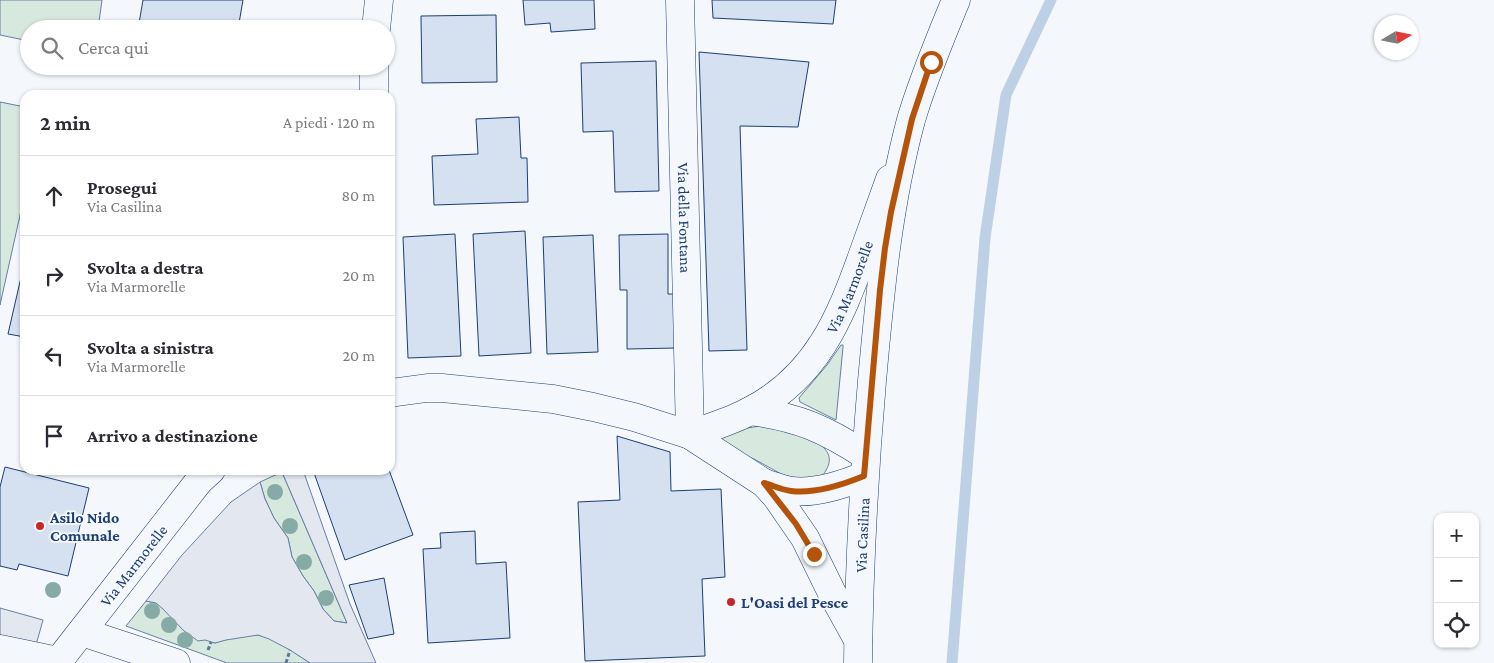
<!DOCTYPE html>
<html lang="it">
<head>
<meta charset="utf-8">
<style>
  :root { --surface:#fff; --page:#f2f2f3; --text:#2b2b33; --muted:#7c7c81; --line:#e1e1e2 }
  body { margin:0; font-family:"Crimson Pro",serif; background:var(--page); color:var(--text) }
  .controls { position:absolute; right:15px; bottom:15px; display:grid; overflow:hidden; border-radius:10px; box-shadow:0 1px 4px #0004 }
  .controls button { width:45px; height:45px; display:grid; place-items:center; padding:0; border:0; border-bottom:1px solid var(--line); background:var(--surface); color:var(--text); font:25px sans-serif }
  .compass { position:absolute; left:1374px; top:15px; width:45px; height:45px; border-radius:50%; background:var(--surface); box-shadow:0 1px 4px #0004; rotate:80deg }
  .stop { position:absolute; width:15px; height:15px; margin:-11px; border:4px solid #b45309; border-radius:50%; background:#fff }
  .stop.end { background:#b45309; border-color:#fff; box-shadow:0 1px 5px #0008 }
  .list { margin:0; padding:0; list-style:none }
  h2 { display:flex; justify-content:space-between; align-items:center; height:65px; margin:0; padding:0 20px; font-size:21px }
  h2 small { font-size:16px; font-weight:400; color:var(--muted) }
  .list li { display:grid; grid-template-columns:32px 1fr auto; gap:15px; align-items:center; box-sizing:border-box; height:80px; padding:0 20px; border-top:1px solid var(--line) }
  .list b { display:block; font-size:19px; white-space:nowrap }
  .list p { margin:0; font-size:16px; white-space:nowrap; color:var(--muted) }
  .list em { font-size:16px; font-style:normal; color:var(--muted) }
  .icon { flex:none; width:28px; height:28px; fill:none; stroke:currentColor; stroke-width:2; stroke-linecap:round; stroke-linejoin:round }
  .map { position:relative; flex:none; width:1494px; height:663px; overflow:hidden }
  .search { position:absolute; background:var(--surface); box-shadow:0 1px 4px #0004; left:20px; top:20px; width:375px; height:55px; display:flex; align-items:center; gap:12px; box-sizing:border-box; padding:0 18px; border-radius:28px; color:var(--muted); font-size:19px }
  .panel { position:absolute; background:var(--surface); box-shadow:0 1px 4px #0004; left:20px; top:90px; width:375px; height:385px; border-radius:15px }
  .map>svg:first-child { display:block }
  .green { fill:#d7e8df; stroke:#687fa3 }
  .parking { fill:#e3e8f0; stroke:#687fa3 }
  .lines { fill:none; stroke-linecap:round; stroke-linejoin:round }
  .stream { stroke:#bed0e5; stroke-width:11 }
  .building { fill:#d5e0f0; stroke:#1d3f73 }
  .minor-casing { stroke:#1d3f73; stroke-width:29 }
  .primary-casing { stroke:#1d3f73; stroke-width:29 }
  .path { stroke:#5e769c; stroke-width:3; stroke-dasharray:4 2.5; stroke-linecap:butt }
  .minor { stroke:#f4f7fb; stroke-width:28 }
  .primary { stroke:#f4f7fb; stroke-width:28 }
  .tree { fill:#86aba6 }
  .route { stroke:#b45309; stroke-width:6 }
  .poi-dot { fill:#c62828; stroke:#f4f7fb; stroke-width:2 }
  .labels { text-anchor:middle; stroke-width:4; stroke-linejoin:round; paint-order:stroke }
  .street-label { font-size:16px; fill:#1d3f73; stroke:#f4f7fb }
  .poi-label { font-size:16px; font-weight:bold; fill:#1d3f73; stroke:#f4f7fb; text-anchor:start }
</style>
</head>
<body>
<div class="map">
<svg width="1494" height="663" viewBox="0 0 1494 663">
  <rect width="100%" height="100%" fill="#f4f7fb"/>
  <!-- green -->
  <path class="green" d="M0,0H102L98,29H29V41L0,35Z
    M0,102L25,107V193L0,305Z
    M841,345H843V347L836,420L800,402L799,398L827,365Z
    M767,425L818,442C831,453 833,461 823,475L804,480L783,475L754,459L721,445L714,433Z
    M282,472L347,623L334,621L323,609L314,591L303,576L292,557L288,538L274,518L265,499L260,482Z
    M146,601L156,603L205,639L215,643C227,639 244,634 257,635C274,637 296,654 310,663H227L126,626Z"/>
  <!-- parking -->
  <path class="parking" d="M286,470H303L350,604L376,663H310L290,650L269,639L258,635L226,640L215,643L205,640L198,641L183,630L163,609L156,603L146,601L182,555L231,502L260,482L265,499L274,518L288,538L292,557L303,576L314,591L323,609L334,621L347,623L282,472Z
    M0,608L43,620L36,645L0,635Z"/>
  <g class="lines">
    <!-- stream -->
    <path class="stream" d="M952,663L985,238L1006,95L1051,0"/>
  </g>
  <!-- building -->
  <path class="building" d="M143,0H243L238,29H138Z
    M523,0H594L595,29L551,32L550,23L525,25Z
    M712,0H836L833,24L713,18Z
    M496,15L497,82L422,83L421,16Z
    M699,52L809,62L798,127L740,126L747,350L709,351Z
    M656,61L659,191L615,192L613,131L583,132L581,63Z
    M519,117L521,158H527L528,202L434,205L432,156L478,154L476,119Z
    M525,231L531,353L479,356L473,234Z
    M455,234L461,356L408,358L403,237Z
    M668,234V294H675L676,348L627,349V290H620L619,235Z
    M593,235L598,352L547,354L543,237Z
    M25,260V337L8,334Z
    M617,436L670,452L671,491L721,489L725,577L702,579L705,656L585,661L578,502L620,500Z
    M5,467L89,488L68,576L19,564L17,570L0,566V487Z
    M313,470H389L413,535L345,560Z
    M475,531L476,564L506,562L510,638L428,643L423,549L441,548L440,533Z
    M384,578L394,634L368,639L349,585Z"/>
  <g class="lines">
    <defs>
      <g id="minor">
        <path id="s1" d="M680,0L690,435"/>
        <path d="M376,29L379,0"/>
        <path d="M374,95V66"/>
        <path d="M390,393L427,388H442L553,399L593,407L634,417L690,435L764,483L776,496L805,538L832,593L858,640"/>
        <path d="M750,411C798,417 825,429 865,455"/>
        <path id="s2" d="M690,435C710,427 732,421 750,411C816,377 840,319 863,254C872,229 881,204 890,179"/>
        <path d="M764,483C772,485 782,490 791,491C815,494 842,485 864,476"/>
        <path d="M82,632L176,663"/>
        <path d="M0,649L58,661"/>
        <path id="s3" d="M57,663L199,481L211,470"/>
      </g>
      <g id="primary">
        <path id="s4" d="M858,663C859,569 864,475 872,381C880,292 888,206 911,120C923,79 940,39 956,0"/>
      </g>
    </defs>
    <!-- minor casing -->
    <use href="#minor" class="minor-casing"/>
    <!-- primary casing -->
    <use href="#primary" class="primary-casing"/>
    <!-- path -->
    <path class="path" d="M208,650L211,642
      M286,663L290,650"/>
    <!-- minor -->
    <use href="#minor" class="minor"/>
    <!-- primary -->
    <use href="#primary" class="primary"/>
  </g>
  <!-- trees -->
  <g class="tree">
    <circle cx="275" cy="492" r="8"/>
    <circle cx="290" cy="526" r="8"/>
    <circle cx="304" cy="562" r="8"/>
    <circle cx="53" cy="590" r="8"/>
    <circle cx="326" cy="598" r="8"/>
    <circle cx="152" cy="611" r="8"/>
    <circle cx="169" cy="625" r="8"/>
    <circle cx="185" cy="640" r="8"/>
  </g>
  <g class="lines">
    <!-- route -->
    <path class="route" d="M814,554L796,524L764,483C772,485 782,490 791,491C815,494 842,485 864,476L880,290L885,248L891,212L912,119L931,62"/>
  </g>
  <!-- markers -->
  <g class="poi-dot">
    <circle cx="40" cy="526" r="5"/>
    <circle cx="731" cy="602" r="5"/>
  </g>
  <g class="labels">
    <!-- street labels -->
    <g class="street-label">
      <text dy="6" stroke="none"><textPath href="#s1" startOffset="218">Via della Fontana</textPath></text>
      <text dy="6" stroke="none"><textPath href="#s2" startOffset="228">Via Marmorelle</textPath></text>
      <text dy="6" stroke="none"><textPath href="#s4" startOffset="128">Via Casilina</textPath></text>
      <text dy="6" stroke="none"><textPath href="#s3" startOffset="124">Via Marmorelle</textPath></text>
    </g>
    <!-- poi labels -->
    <g class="poi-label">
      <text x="50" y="523">Asilo Nido<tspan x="50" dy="18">Comunale</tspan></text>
      <text x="741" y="608">L'Oasi del Pesce</text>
    </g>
  </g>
</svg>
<div class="controls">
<button>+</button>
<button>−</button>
<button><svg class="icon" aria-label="locate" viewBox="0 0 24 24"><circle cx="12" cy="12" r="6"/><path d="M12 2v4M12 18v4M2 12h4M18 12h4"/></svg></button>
</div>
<svg class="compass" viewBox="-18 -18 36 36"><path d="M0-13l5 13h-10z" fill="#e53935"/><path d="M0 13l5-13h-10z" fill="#7c7c81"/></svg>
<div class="stop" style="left:931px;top:62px"></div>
<div class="stop end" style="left:814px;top:554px"></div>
<div class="search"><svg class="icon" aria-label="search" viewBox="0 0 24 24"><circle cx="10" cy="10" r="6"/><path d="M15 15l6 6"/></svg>Cerca qui</div>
<section class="panel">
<h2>2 min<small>A piedi · 120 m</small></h2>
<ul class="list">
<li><svg class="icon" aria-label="ahead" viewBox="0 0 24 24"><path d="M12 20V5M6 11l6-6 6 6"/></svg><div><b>Prosegui</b><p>Via Casilina</p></div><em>80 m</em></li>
<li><svg class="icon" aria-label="right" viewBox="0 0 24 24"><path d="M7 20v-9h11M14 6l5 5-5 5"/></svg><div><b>Svolta a destra</b><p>Via Marmorelle</p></div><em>20 m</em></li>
<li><svg class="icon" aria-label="left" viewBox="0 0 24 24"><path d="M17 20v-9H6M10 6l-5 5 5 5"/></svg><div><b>Svolta a sinistra</b><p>Via Marmorelle</p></div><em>20 m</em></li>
<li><svg class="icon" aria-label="arrive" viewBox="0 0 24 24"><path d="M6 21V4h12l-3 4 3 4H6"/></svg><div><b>Arrivo a destinazione</b></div></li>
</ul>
</section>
</div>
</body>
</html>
